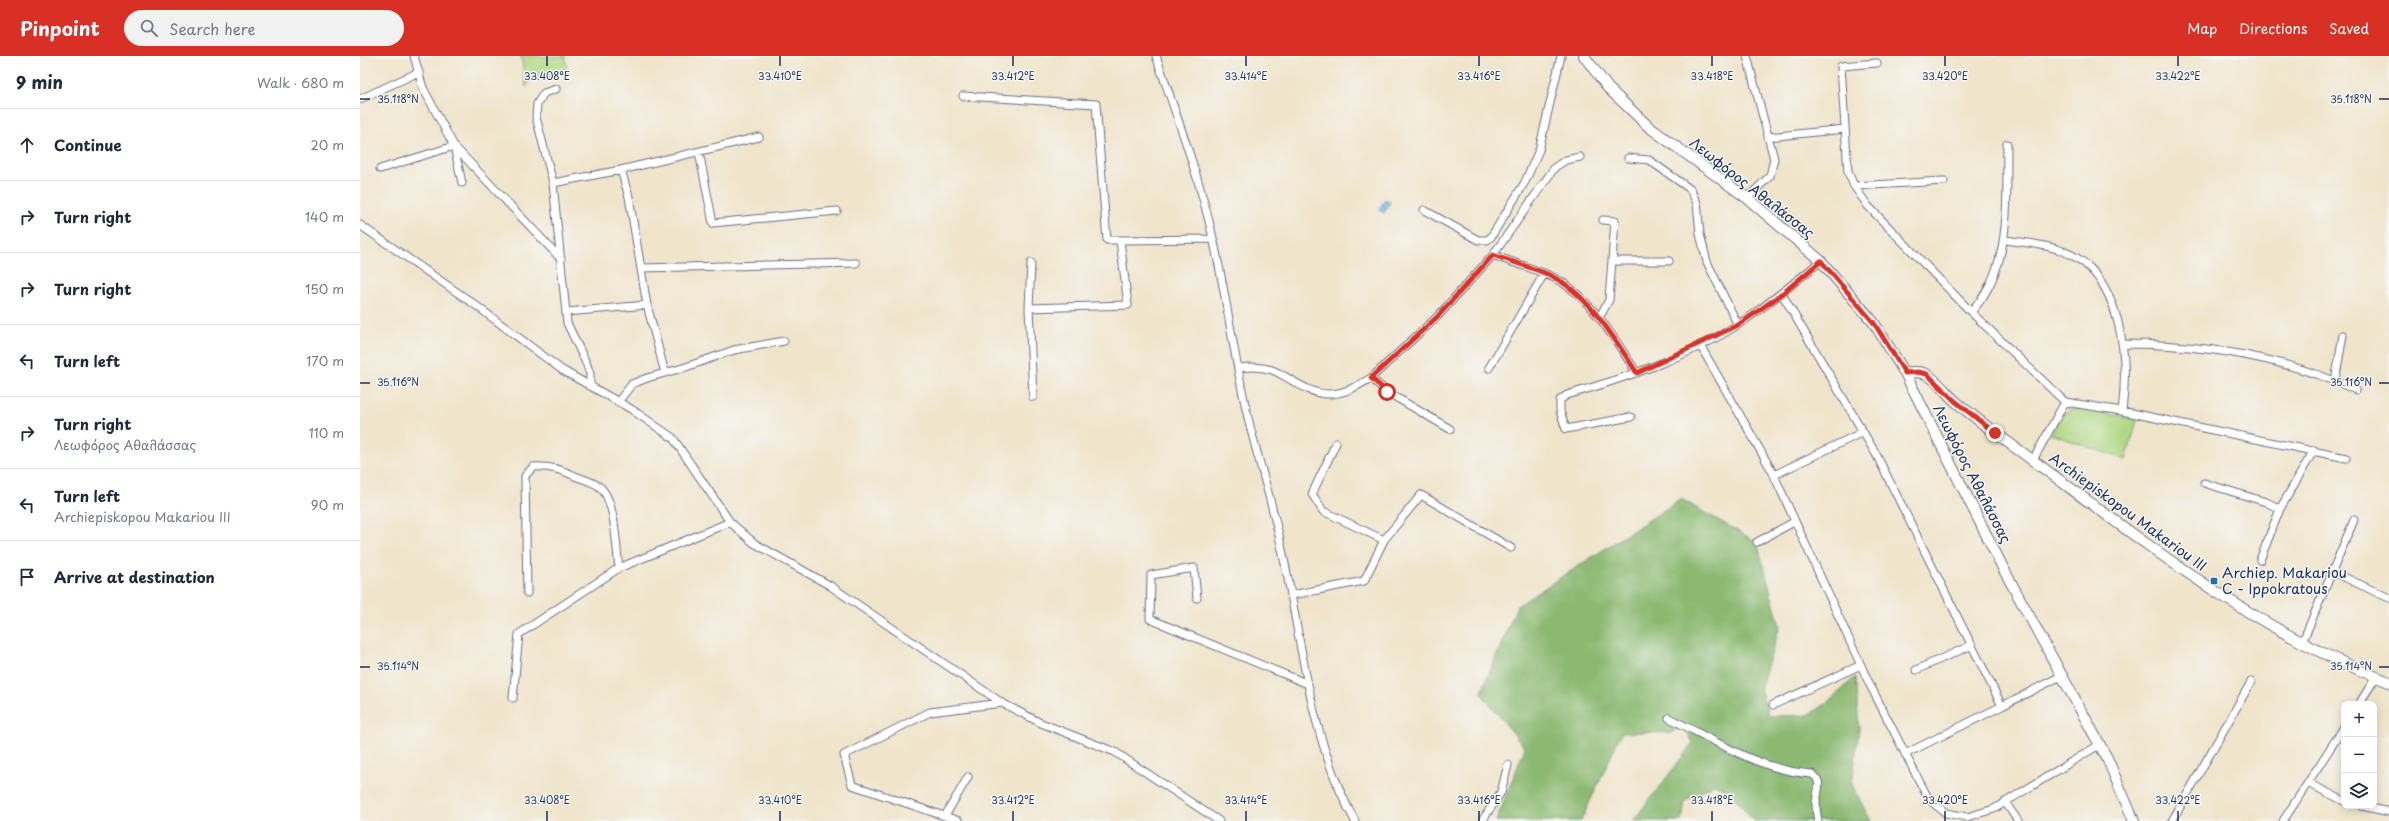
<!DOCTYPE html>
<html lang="en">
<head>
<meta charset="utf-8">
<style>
  :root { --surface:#fff; --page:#f2f2f3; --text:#1f2937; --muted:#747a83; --line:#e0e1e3; --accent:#d93025 }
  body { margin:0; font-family:"Playpen Sans",sans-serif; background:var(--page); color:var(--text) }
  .controls { position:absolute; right:12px; bottom:12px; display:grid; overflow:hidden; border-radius:8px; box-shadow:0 2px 10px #0003 }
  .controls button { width:36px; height:36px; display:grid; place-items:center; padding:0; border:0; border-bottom:1px solid var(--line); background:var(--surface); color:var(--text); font:20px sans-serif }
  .stop { position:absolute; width:12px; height:12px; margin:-9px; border:3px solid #d93025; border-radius:50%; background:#fff }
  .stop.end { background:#d93025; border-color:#fff; box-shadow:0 1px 4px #0008 }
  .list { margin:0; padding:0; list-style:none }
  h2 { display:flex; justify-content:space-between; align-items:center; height:52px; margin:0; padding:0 16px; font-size:17px }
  h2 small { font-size:13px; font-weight:400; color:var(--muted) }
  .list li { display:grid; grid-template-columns:26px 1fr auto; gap:12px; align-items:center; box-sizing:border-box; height:72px; padding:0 16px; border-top:1px solid var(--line) }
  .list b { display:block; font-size:15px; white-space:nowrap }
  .list p { margin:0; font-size:13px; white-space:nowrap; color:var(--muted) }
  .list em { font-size:13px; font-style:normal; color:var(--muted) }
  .icon { flex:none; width:22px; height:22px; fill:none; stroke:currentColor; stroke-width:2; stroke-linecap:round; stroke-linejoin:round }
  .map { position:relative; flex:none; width:2029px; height:765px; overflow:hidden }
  header { display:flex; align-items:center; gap:24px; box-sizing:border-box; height:56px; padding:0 20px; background:var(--accent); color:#fff }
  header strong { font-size:19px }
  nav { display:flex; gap:22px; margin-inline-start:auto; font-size:14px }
  .search { width:280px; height:36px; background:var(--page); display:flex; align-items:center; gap:10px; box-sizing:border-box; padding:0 14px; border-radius:22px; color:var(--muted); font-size:15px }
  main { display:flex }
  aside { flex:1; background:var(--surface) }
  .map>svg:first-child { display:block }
  .green { fill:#b0d984; stroke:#668471 }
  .forest { fill:#8cb972; stroke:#547468 }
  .water { fill:#79b0e8; stroke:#4a70a3 }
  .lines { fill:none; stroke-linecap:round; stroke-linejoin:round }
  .street-casing { stroke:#666e84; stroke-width:9 }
  .secondary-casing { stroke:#666e84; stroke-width:12 }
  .street { stroke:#fff; stroke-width:7 }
  .secondary { stroke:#fff; stroke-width:10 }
  .route { stroke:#d93025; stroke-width:5 }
  .ticks { fill:none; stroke:#1b2f5e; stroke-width:1.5 }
  .poi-dot { fill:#1f6fb2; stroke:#f6f6f2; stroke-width:1.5 }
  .labels { text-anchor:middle; stroke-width:3; stroke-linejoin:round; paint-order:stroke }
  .street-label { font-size:14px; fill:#1b2f5e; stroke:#f6f6f2 }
  .poi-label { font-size:14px; fill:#1b2f5e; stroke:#f6f6f2; text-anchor:start }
  .ticks-label { font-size:10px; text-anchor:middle; fill:#1b2f5e; stroke:#f6f6f2; stroke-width:3; stroke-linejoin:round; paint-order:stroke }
</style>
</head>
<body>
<header>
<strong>Pinpoint</strong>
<div class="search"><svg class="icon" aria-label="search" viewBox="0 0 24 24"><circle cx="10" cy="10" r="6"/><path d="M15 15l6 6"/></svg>Search here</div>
<nav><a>Map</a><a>Directions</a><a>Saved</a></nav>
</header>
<main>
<aside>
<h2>9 min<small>Walk · 680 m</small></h2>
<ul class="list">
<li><svg class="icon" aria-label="ahead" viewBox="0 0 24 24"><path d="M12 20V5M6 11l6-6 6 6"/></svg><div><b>Continue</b></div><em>20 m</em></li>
<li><svg class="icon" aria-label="right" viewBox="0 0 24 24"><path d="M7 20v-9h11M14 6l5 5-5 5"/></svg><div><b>Turn right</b></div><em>140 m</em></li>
<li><svg class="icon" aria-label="right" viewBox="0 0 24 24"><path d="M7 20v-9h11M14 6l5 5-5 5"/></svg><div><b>Turn right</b></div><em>150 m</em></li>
<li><svg class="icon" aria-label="left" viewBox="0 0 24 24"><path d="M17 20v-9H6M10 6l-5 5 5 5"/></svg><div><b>Turn left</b></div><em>170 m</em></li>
<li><svg class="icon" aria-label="right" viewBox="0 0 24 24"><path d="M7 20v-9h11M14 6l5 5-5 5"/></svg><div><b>Turn right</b><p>Λεωφόρος Αθαλάσσας</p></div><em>110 m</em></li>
<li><svg class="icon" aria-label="left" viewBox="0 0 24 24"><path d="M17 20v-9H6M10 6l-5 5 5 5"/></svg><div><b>Turn left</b><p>Archiepiskopou Makariou III</p></div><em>90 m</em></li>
<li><svg class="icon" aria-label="arrive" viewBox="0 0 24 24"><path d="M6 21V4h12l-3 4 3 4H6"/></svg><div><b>Arrive at destination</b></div></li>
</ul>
</aside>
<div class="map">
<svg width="2029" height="765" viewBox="0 0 2029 765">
  <rect width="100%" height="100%" fill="#f6f6f2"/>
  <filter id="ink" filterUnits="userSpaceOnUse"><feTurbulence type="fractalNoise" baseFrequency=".025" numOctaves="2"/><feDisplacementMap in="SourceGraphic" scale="8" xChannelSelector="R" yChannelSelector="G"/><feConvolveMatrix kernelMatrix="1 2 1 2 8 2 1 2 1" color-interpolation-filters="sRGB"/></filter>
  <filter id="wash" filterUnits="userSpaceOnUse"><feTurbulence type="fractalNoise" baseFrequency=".012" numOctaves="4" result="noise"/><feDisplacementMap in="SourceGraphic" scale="16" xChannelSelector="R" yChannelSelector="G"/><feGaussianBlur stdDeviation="0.9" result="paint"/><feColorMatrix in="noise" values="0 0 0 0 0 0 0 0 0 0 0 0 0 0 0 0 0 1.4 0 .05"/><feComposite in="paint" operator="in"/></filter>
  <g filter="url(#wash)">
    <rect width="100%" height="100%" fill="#f0e4cb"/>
    <!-- green -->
    <path class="green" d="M161,0H205L208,20L203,17L171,23L166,31Z
      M1721,352L1777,364L1766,404L1691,378C1699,363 1703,354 1721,352Z"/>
    <!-- forest -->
    <path class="forest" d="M1321,443L1397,486L1420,570L1400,633L1409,660L1448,659L1466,648L1495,621L1499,673L1492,729L1511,765H1394L1368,734L1354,728L1325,745L1322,765H1273L1333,687L1324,670L1311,677L1262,676L1221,765H1136L1165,692L1121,637L1157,550Z"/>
    <!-- water -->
    <path class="water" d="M1025,143L1030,146L1024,157L1019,154Z"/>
  </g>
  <g filter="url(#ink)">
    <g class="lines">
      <defs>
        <path id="street" d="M54,0L63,32L94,90L102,127
          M796,0C817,61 839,120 853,182C868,246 875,311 891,374C901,413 913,450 921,489C942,582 948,681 995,765
          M1387,0L1414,103L1410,120L1387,142
          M1517,7L1481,10L1488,116L1494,130L1508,150L1611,256L1705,346L1762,355L1986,402
          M196,33L184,37L177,48L176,61L193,127L207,267L227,309L230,318V330
          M603,40L736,48L747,184H760L768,249L669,252
          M0,43L59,16
          M1408,81L1485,73
          M339,96L353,167L477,155
          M1268,102L1289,104L1330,133L1337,147L1340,178L1347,206L1378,269
          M20,113L94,90L201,203
          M261,114L269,141L287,249L305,317
          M193,127L261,114L399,81
          M1494,130L1584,125
          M1064,154L1118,184H1127L1131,181L1165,126L1179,94L1201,0
          M0,169L114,248L202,314L271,353L313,382L370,466L394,487L469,529L642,647L681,667L755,696L859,765
          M760,184L853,183
          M1645,184C1665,187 1686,188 1705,196C1762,218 1769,303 1762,355
          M1133,199C1155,208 1190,216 1209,231C1238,254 1257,287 1277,317
          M1252,205H1309
          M671,207L669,252L673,341
          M281,212L496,207
          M1422,238L1516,398L1642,650L1701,620
          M206,256L287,249
          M1611,256C1653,211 1646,145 1647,88
          M1239,262L1249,244L1255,165L1243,164
          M1764,288C1843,288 1923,301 1996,334
          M1340,289L1412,415L1509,627L1569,744L1586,757L1607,761L1634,753L1739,689
          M878,312C890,311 901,310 912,314C932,322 948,339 971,338C986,337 999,329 1011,322
          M1129,312L1184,218
          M1975,325L1983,279
          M258,346L272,328L287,322L326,311L374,294L424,285
          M1271,361L1206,373L1200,355V344L1207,339C1265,322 1328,301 1379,268C1408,249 1434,227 1461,205
          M1090,373L1027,336L1011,322L1078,260L1133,199L1195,111L1206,104L1220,101
          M976,387L952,438L963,455L1024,484
          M1673,404L1705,346
          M1414,419L1503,376
          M1844,427L1906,446L1920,453
          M1397,486L1434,466
          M1900,504L1920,453L1954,394
          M1973,516L2029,542
          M167,537L165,420L173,411C189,410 200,413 215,420C222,423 234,426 240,431C256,445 256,492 259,512
          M932,539L1004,525L1024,484L1061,439L1151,492
          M837,542L834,512L791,519L790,563L948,628
          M1942,587L1994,464
          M1556,614L1612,589
          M153,642L159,578L259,512L370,466
          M1999,648L2016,621
          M1413,649L1501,609
          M1309,662C1355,684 1400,715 1452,718C1464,725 1456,737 1456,748C1456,754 1457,760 1458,765
          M1545,698L1642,650
          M1948,727L1984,745
          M1645,746L1658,765
          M2002,750L2029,756
          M585,760L608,721
          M599,765L492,729L484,699L570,656L642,647
          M1122,765L1141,736L1148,709
          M1812,765L1891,626
          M1923,765L1984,671"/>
        <path id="secondary" d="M1224,0L1248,32L1289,71L1387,142L1461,205L1514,267L1545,317L1644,514L1747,702L1774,765
          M1545,317C1552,316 1559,315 1566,318C1576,323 1586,337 1595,345C1610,358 1626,370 1642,382C1766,471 1884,571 2029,626"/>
      </defs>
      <!-- street casing -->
      <use href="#street" class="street-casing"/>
      <!-- secondary casing -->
      <use href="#secondary" class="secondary-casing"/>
      <!-- street -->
      <use href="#street" class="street"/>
      <!-- secondary -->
      <use href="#secondary" class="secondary"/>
    </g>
  </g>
  <g class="lines" filter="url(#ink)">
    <!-- route -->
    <path class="route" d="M1027,336L1011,322L1078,260L1133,199C1157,208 1189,215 1209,231C1238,254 1257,287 1277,317L1378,269L1422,238L1461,205L1514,267L1545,317L1558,316L1567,318L1595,345L1635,377"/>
  </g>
  <!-- ticks -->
  <path class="ticks" d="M187,0V10M420,0V10M653,0V10M886,0V10M1119,0V10M1352,0V10M1585,0V10M1818,0V10M0,43H10M2019,43H2029M0,327H10M2019,327H2029M0,611H10M2019,611H2029M187,755V765M420,755V765M653,755V765M886,755V765M1119,755V765M1352,755V765M1585,755V765M1818,755V765"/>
  <!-- markers -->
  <rect class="poi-dot" x="1850" y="521" width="8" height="8" rx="2"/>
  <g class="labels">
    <!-- street labels -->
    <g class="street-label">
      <text transform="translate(1392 132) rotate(38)" y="5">Λεωφόρος Αθαλάσσας</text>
      <text transform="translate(1612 418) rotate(63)" y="5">Λεωφόρος Αθαλάσσας</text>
      <text transform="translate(1768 456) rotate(36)" y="5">Archiepiskopou Makariou III</text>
    </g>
    <!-- poi labels -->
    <g class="poi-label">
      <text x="1862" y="522">Archiep. Makariou<tspan x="1862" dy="16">C - Ippokratous</tspan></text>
    </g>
  </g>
  <g class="ticks-label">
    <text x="187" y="24">33.408°E</text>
    <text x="420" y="24">33.410°E</text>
    <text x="653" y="24">33.412°E</text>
    <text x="886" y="24">33.414°E</text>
    <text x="1119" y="24">33.416°E</text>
    <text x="1352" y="24">33.418°E</text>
    <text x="1585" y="24">33.420°E</text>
    <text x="1818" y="24">33.422°E</text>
    <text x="38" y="47">35.118°N</text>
    <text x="1991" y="47">35.118°N</text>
    <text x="38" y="330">35.116°N</text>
    <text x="1991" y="330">35.116°N</text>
    <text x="38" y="614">35.114°N</text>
    <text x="1991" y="614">35.114°N</text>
    <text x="187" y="748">33.408°E</text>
    <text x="420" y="748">33.410°E</text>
    <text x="653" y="748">33.412°E</text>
    <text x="886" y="748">33.414°E</text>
    <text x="1119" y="748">33.416°E</text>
    <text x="1352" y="748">33.418°E</text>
    <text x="1585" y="748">33.420°E</text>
    <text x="1818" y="748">33.422°E</text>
  </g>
</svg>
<div class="controls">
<button>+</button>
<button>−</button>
<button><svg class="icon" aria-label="layers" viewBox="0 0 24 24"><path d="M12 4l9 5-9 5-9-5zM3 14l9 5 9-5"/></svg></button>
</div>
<div class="stop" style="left:1027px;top:336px"></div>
<div class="stop end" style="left:1635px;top:377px"></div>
</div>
</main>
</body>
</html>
